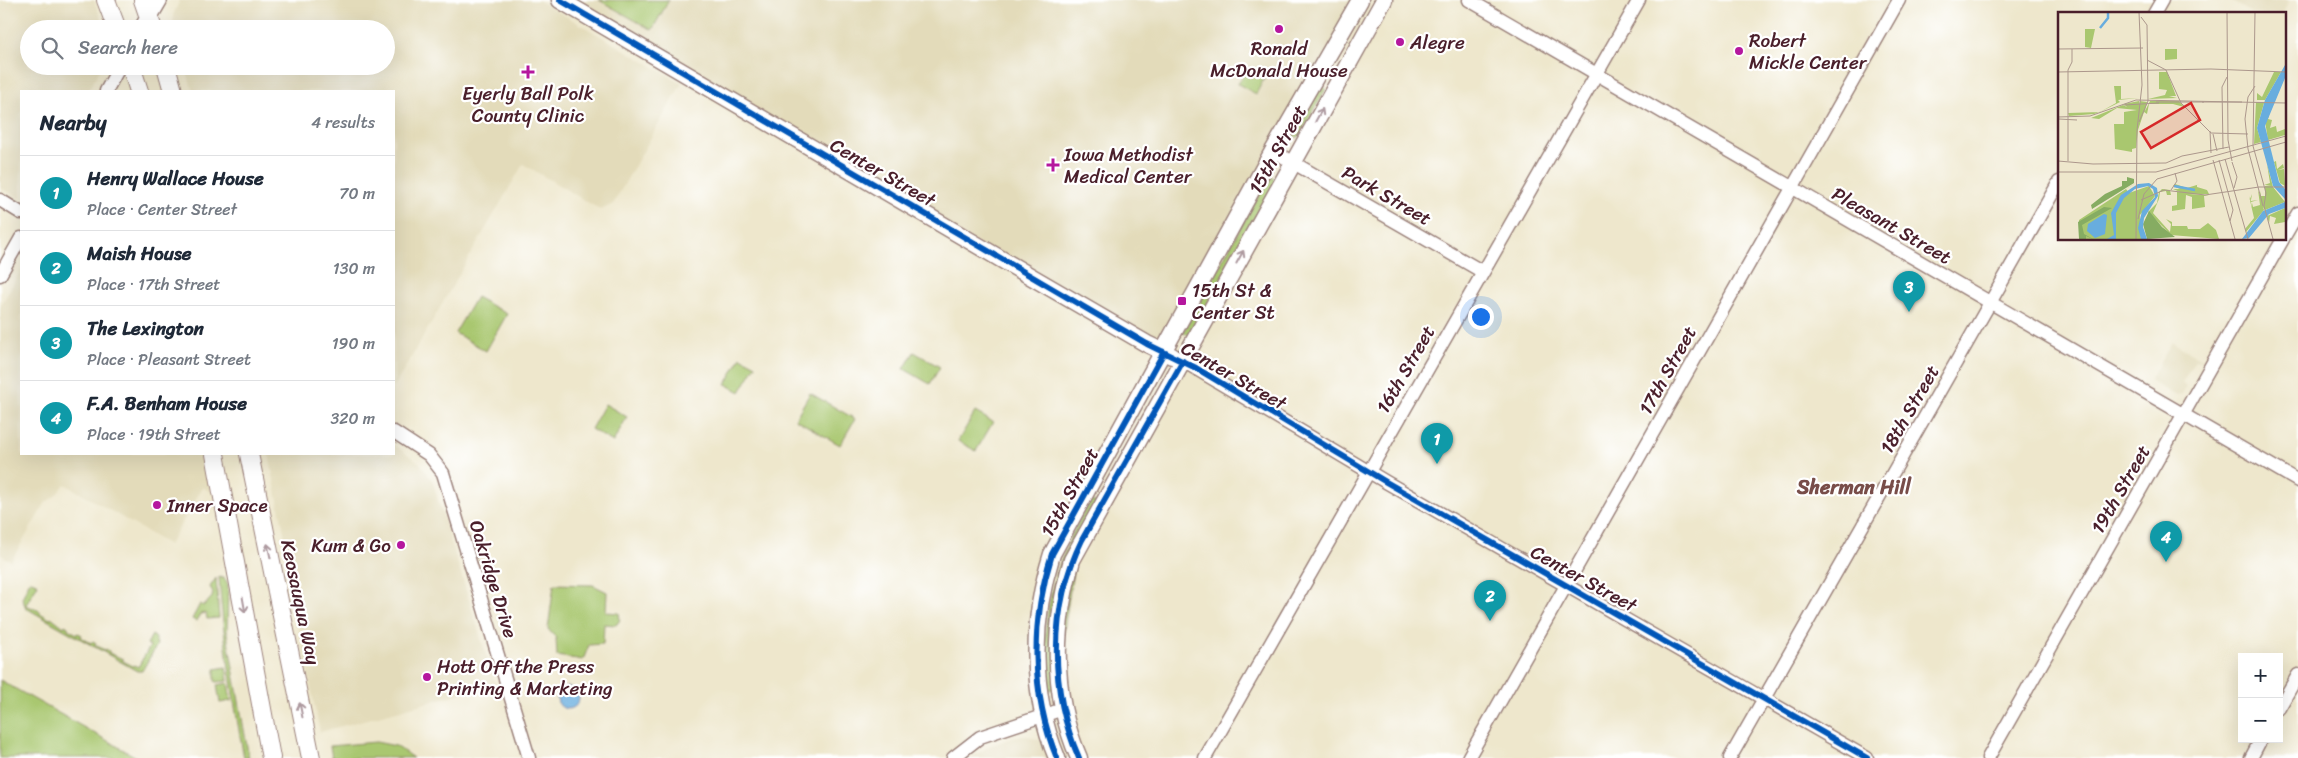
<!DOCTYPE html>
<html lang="en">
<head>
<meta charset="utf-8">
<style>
  :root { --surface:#fff; --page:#f6f6f7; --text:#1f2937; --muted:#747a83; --line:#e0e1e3; --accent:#b5179e }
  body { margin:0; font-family:Sriracha,sans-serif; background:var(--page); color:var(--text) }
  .controls { position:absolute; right:15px; bottom:15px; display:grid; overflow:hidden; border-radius:0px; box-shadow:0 5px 20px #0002 }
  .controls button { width:45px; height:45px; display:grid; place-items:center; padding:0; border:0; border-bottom:1px solid var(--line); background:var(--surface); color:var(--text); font:25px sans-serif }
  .you { position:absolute; left:1480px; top:316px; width:18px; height:18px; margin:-12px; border:4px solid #fff; border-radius:50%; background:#1a73e8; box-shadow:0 0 0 8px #1a73e833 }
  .badge { display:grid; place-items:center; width:32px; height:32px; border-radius:50%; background:var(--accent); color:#fff; font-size:16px; font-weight:700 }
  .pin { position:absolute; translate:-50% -41px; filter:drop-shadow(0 1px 2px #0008) }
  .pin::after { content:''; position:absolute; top:26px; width:18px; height:15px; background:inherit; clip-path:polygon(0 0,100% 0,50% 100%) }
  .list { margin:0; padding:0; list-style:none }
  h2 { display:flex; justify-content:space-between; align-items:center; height:65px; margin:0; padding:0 20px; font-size:21px }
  h2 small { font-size:16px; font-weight:400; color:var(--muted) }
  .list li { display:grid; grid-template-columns:32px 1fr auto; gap:15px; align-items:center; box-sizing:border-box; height:75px; padding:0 20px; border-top:1px solid var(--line) }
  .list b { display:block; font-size:19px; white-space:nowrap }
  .list p { margin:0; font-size:16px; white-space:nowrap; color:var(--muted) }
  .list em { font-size:16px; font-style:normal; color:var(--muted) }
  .icon { flex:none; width:28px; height:28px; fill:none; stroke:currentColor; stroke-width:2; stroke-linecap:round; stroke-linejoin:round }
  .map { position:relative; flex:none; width:2298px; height:758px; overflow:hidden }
  .search { position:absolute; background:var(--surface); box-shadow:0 5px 20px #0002; left:20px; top:20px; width:375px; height:55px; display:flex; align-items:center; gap:12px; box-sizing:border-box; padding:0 18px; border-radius:28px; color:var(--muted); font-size:19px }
  .panel { position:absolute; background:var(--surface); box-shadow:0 5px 20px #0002; left:20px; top:90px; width:375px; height:365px; border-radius:0px }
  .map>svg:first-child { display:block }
  .built { fill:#e3dbba }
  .green { fill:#a9c76f; stroke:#7a734d }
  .water { fill:#68adde; stroke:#596684 }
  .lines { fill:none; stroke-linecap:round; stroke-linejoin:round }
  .minor-casing { stroke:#9c837c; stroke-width:15 }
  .tertiary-casing { stroke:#9c837c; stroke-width:19 }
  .secondary-casing { stroke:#9c837c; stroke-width:20 }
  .minor { stroke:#fff; stroke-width:12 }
  .tertiary { stroke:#fff; stroke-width:16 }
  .secondary { stroke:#fff; stroke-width:18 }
  .cycleway-casing { stroke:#fff; stroke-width:9 }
  .cycleway { stroke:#0057b8; stroke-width:6 }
  .oneway { stroke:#ae9aa0 }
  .poi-dot { fill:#b5179e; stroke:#fff; stroke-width:2 }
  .labels { text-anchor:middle; stroke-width:4.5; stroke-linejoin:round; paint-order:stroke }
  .poi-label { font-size:19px; fill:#4a1f2b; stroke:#fff; text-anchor:start }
  .street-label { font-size:19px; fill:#4a1f2b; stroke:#fff }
  .neighbourhood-label { font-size:20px; font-weight:bold; fill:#784d49; stroke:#fff }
  .inset-river { fill:none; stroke:#68adde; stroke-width:2.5 }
  .inset-road { fill:none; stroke:#ac978c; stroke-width:1 }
  .view { fill:#d62828; fill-opacity:0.15; stroke:#d62828; stroke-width:2.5 }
  .inset-edge { fill:none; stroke:#4a1f2b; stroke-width:2.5 }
</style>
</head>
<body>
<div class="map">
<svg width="2298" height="758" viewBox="0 0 2298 758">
  <rect width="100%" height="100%" fill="#fff"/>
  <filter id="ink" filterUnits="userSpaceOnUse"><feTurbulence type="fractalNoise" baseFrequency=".02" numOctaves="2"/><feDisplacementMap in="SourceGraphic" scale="10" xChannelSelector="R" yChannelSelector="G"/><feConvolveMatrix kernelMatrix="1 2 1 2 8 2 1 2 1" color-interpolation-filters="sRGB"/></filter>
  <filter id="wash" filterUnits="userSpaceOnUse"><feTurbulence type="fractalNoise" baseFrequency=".0096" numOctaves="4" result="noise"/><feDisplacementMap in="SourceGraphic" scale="20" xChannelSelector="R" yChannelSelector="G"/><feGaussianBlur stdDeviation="1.12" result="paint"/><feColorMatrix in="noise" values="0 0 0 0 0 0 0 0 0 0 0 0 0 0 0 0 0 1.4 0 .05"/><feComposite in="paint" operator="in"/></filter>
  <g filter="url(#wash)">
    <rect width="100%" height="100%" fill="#eee7cc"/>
    <!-- built -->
    <path class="built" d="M0,0H94L105,29H29V66H102L88,91H21V198L0,188Z
      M180,0H538L682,83L613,204L601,210L523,164L394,387V91H193L185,66H386V29H174L173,15Z
      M560,0H1360L1164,352Z
      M2229,0H2290L2282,14H2253Z
      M21,270V454H203L211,492L203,487L169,545L65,484L54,497L46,502L11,561L0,554V307Z
      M2172,342L2202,359L2201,361L2195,360L2182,383L2186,387L2182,394L2177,396L2149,381Z
      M394,445L420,463L432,480L495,684L320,732L288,575L284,532L269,454H394Z
      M1019,736H1028L1039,740L1043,744L1049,758H970L991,745Z"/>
    <!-- green -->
    <path class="green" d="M599,0H669L652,30Z
      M1248,67L1265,77L1256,94L1238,84Z
      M1320,85L1326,89L1298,138L1292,134Z
      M1269,176L1276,180L1190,336L1183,332Z
      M476,297L507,314L486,351L455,333Z
      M914,352L940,367L930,384L904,369Z
      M741,357L756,365L740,392L726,384Z
      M810,393L855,419L840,445L795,419Z
      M605,404L627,417L613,442L591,429Z
      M975,412L993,422L976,451L958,441Z
      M1090,500L1097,503L1078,538L1055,689L1046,690C1040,614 1053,566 1090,500Z
      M219,577L225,579L228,584L227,634L249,758H244C233,698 223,638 219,577Z
      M216,578L219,618L207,619L206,613L200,614L196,621L192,619L200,604L204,606L212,597L213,592L210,587Z
      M30,580L38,584L26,605L40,611V613L50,619L51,617L64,627L65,625L68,627V629L77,634L78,633L82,635L81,637L91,643L93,641L96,643L95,645L105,650L106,649L109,651V653L123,659V661L133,666L134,665L138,667L150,646L147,644L152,635L155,637L157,645L142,671H137L26,608L22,598Z
      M554,584L593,585L607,592L606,612L619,613L620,620L616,625L604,624L603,644L589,645L583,660L557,656L556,638L548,629Z
      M226,667L228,681L217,682L215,681V669Z
      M0,680L138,758H0Z
      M228,683L231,701L220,703L217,685Z
      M376,742L396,746L413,758H332L330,746Z"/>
    <!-- water -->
    <path class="water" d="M557 698a11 11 0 1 1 22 0a11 11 0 1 1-22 0Z"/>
  </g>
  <g filter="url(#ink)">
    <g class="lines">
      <defs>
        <path id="minor" d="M1469,0L2298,481
          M2154,14L2162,0
          M106,91L120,66
          M1273,151L1483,272
          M0,200L21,213
          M2284,237L2298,213
          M0,275L21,238
          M1183,361L1386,482L1867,758
          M394,432L429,455L443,473L529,758
          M2279,708L2298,675
          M953,758L980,737L1063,709
          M1205,758L1639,0
          M1468,758L1899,0
          M1730,758L2059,182
          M1988,758L2283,239
          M2251,758L2261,739"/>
        <path id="tertiary" d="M560,0L1006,262L1147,344L1172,356
          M142,29L159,0
          M1057,758C1030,693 1031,620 1052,554L1273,151L1360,0
          M1079,758C1051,694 1053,626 1072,560L1384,0"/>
        <path id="secondary" d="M106,0L117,29
          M143,0L153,29
          M131,66L139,91
          M166,66L173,91
          M215,454L271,758
          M249,454L311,758"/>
      </defs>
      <!-- minor casing -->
      <use href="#minor" class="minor-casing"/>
      <!-- tertiary casing -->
      <use href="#tertiary" class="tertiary-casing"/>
      <!-- secondary casing -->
      <use href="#secondary" class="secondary-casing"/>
      <!-- minor -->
      <use href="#minor" class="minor"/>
      <!-- tertiary -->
      <use href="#tertiary" class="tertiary"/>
      <!-- secondary -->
      <use href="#secondary" class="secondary"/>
      <defs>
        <path id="cycleway" d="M560,0L1147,344L1196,368L1386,482L1867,758
          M1057,758C1030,693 1031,620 1052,554L1164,352
          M1079,758C1049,690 1049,607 1082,540L1183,361"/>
      </defs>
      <!-- cycleway casing -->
      <use href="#cycleway" class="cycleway-casing"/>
      <!-- cycleway -->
      <use href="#cycleway" class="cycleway"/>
    </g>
    <!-- one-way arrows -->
    <defs><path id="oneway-shaft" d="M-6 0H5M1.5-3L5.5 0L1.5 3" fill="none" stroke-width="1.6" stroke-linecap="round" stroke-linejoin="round" transform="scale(1.25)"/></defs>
    <g class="oneway">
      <use href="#oneway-shaft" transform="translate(1319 115) rotate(-61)"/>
      <use href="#oneway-shaft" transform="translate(1240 257) rotate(-61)"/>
      <use href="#oneway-shaft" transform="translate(269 551) rotate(-102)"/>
      <use href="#oneway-shaft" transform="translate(244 605) rotate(80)"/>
      <use href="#oneway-shaft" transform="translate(301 710) rotate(-101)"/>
    </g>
  </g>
  <!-- markers -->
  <g class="poi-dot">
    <circle cx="1279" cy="29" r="5"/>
    <circle cx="1400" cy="42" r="5"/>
    <circle cx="1739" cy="51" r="5"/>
    <path d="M525.5 64.5h5v5h5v5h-5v5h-5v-5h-5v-5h5z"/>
    <path d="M1050.5 157.5h5v5h5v5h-5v5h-5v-5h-5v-5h5z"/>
    <rect x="1177" y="296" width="10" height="10" rx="2.5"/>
    <circle cx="157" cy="505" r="5"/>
    <circle cx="401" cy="545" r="5"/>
    <circle cx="427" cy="677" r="5"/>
  </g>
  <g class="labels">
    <!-- poi labels -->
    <g class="poi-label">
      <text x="1749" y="47">Robert<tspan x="1749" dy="22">Mickle Center</tspan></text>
      <text x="1410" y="49">Alegre</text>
      <text x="1279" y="55" text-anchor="middle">Ronald<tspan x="1279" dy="22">McDonald House</tspan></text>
      <text x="528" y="100" text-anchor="middle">Eyerly Ball Polk<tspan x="528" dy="22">County Clinic</tspan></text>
      <text x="1064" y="161">Iowa Methodist<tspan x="1064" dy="22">Medical Center</tspan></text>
      <text x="1192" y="297">15th St &amp;<tspan x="1192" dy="22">Center St</tspan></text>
      <text x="167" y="512">Inner Space</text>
      <text x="391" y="552" text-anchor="end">Kum &amp; Go</text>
      <text x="437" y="673">Hott Off the Press<tspan x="437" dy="22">Printing &amp; Marketing</tspan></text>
    </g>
    <!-- street labels -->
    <g class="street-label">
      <text transform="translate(1277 149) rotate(-61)" y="7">15th Street</text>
      <text transform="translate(883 172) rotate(30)" y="7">Center Street</text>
      <text transform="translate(1387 195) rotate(30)" y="7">Park Street</text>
      <text transform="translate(1892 225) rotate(30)" y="7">Pleasant Street</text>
      <text transform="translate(1405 369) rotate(-60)" y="7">16th Street</text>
      <text transform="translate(1667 370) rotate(-61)" y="7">17th Street</text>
      <text transform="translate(1234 375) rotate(30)" y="7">Center Street</text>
      <text transform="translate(1909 409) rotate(-60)" y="7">18th Street</text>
      <text transform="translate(2120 489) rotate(-60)" y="7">19th Street</text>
      <text transform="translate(1069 492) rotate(-61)" y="7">15th Street</text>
      <text transform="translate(1584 578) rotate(29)" y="7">Center Street</text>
      <text transform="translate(494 579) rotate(73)" y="7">Oakridge Drive</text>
      <text transform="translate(301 602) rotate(78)" y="7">Keosauqua Way</text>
    </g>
    <!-- neighbourhood labels -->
    <g class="neighbourhood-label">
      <text x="1854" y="494">Sherman Hill</text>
    </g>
  </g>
  <!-- overview -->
  <g transform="translate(2058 12)">
    <rect width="228" height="228" fill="#eee7cc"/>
    <path d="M27,17H37L33,36L27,35ZM107,37H119V47L107,48ZM101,60H109L118,84H111L119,86L90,87L107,83L109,78L101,77ZM216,60H223L207,88H199V81L204,85ZM56,74H63V87L81,86L60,88L62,90L44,99L36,102L11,104L10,101L42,100L58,91ZM81,89V93L82,89L89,90L87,99L92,89H121L126,95L115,92H91L89,102L86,100L80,118L78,136L74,137V140L57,137L56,112H66V100L79,98L59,96L41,107L33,106L65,93L69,95L66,92ZM198,90L206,91L199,116L203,130L196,132ZM214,92L210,107L214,108L212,116L218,114L219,120L227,117V123L210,128L207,109ZM218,149L219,157L225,152L226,156L220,158L226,157L227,174L222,171L216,150ZM209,152L215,175L227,190L207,198L205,195L206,198L188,220L187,217L196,206L191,184L193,183L191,184L192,187L194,182L193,188L200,186L193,188L192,187L193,189L200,188L193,190L194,195V191L195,195L202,193L200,178L202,183V179L203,184H207V174L213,173H206L212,171ZM78,171L68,177L71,181L91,174L97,184L82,203L83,227H21V208L71,175ZM117,172L129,176L142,172L139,173V175L149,178L151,182H130L151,183L146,184L147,195L134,197V185L128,183L127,197L114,199V194L119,193V180L114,179L122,180L115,177H122L115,174ZM104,177L112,178L113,183H109L108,179L102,180L101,187L95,201L112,220L113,212L108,207L114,210V214H129L130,217H142L150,211L158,218L161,227L113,223L90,200L99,191L101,180ZM227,196V210L216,212L218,206L212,204L211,211L209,204Z" fill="#a9c76f"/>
    <path d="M69,165L76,167V171L34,197L33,193L47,182L64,174V169H69ZM46,195L54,196L24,213L26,222L35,227L28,224V227H21L20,210ZM91,199L104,215L117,225L89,227L85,212Z" fill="#86ac62"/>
    <path d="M227,53V66L207,114L221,170L227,177V187L215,174L199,116L207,88ZM91,171L99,176L100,184L86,206L85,215L89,227H83L80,216L84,199L97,185L95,177L90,174L77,177L66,186L58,201V227H49L56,223L53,201L63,183L80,172ZM227,190V196L211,202L191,226L184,227L205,199ZM46,202L49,203L47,222L37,226L29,219L30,212Z" fill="#68adde"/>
    <path class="inset-river" d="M42,16L50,6V0M116,174L137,178"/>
    <path class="inset-road" d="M169,0L170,128L174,149M197,0L195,134L208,181L206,194L215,227M0,37L85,36M89,48L108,58L123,91L153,121L190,122M0,60L153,57L228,60M197,74L190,85L187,107L190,137L205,194M98,90H146M144,90H184M66,93L101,91M0,105L32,104L78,88L228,91M1,107L19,108M81,110L90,89L89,13L83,5M152,119L153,141M155,122L159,139M165,137L164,75L169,65M167,147L190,227M155,148L177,227M161,148L175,198L172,209M0,149L35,152L108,151L124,144L171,135M10,149V58L14,50V37M174,150L179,165L176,176M0,160H98L228,124M113,178L119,169L117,161M83,188L106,178L147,183L201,175H228M80,207L86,182L99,167L228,130M78,227L79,118L84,73L81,0"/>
    <path class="view" d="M133,91L142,108L93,136L83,120Z"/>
    <rect width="228" height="228" class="inset-edge"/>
  </g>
</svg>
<div class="controls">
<button>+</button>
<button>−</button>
</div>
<div class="you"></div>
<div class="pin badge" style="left:1437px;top:464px;background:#0f9aa8">1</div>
<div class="pin badge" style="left:1490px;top:621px;background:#0f9aa8">2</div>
<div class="pin badge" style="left:1909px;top:312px;background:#0f9aa8">3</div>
<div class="pin badge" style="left:2166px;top:562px;background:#0f9aa8">4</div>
<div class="search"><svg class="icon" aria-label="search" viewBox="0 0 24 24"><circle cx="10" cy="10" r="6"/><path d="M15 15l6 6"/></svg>Search here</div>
<section class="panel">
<h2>Nearby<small>4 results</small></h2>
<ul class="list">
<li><span class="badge" style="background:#0f9aa8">1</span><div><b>Henry Wallace House</b><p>Place · Center Street</p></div><em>70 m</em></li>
<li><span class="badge" style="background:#0f9aa8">2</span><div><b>Maish House</b><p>Place · 17th Street</p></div><em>130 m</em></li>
<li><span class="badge" style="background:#0f9aa8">3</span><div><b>The Lexington</b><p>Place · Pleasant Street</p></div><em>190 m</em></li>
<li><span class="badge" style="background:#0f9aa8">4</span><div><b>F.A. Benham House</b><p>Place · 19th Street</p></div><em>320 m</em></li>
</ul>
</section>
</div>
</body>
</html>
